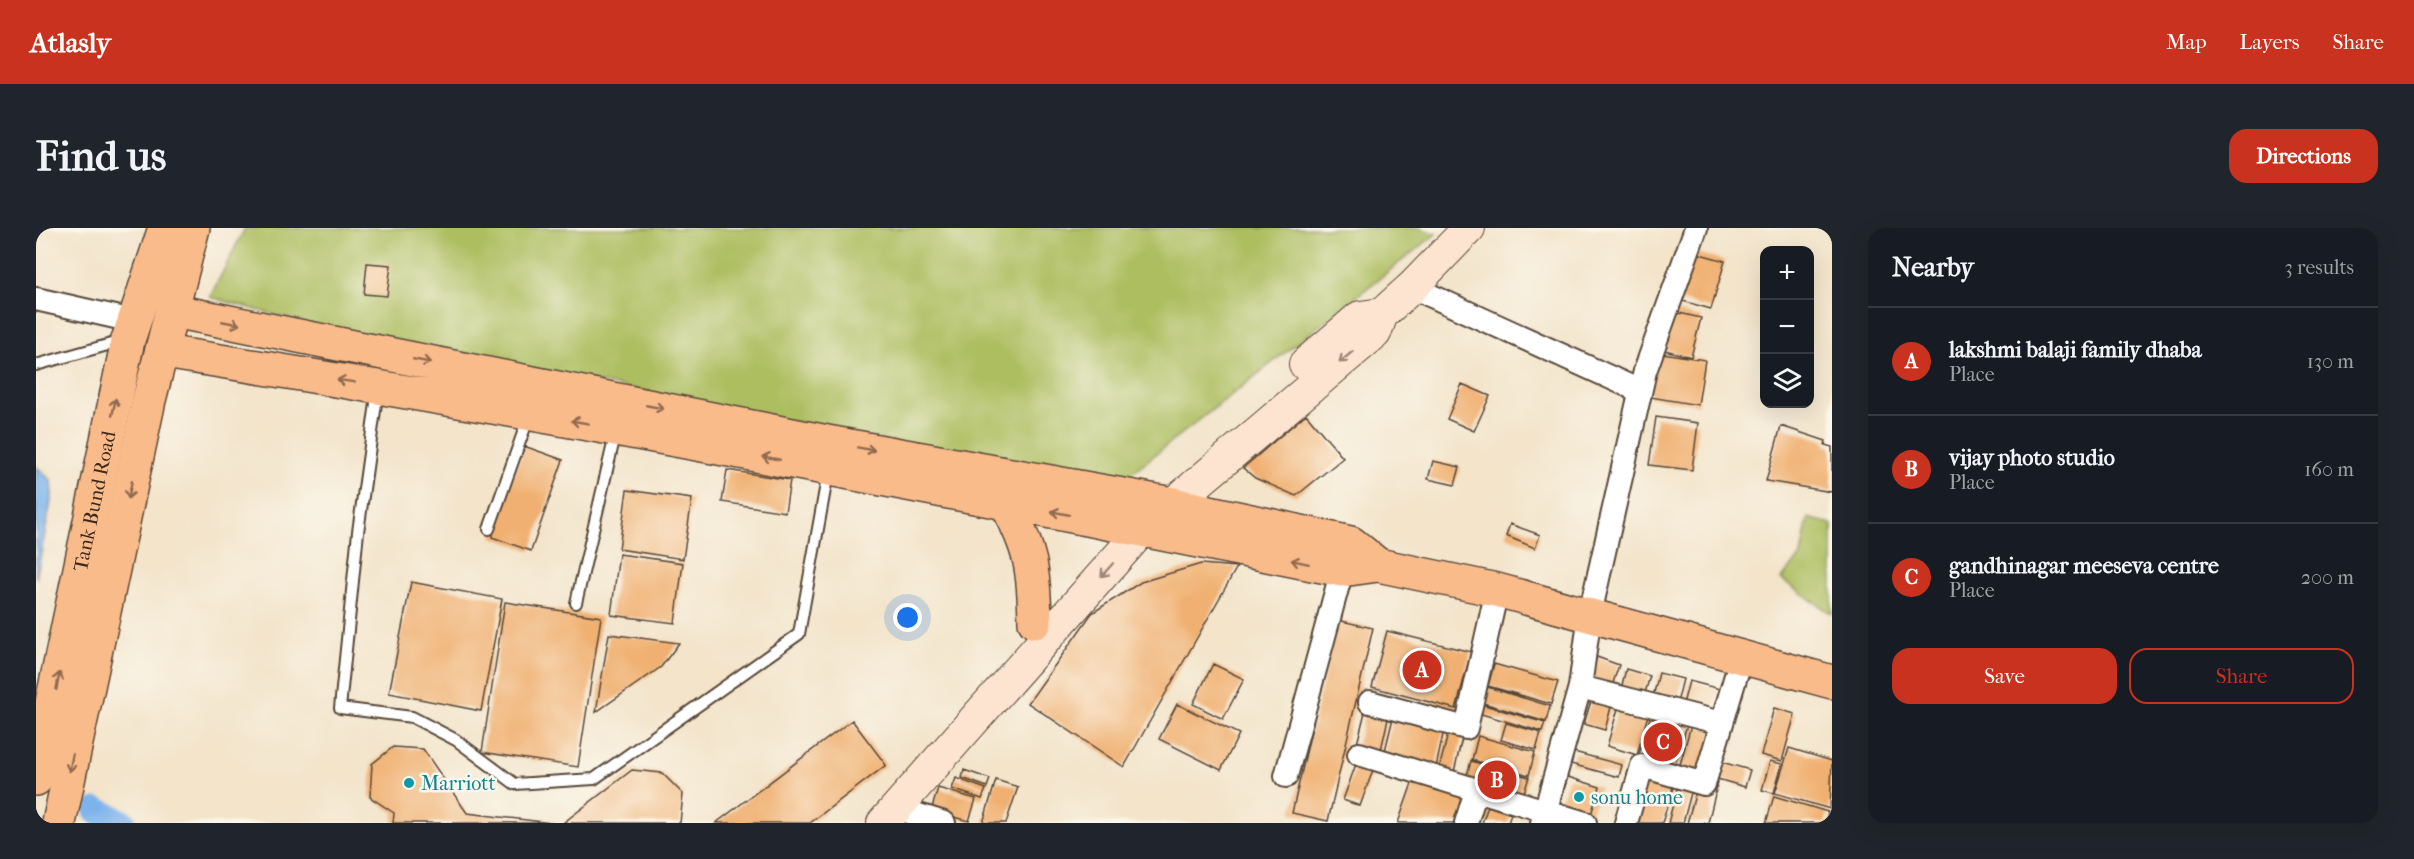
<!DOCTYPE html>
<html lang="en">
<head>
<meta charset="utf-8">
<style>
  :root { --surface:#171b24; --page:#20242c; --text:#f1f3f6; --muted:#9ea1a6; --line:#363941; --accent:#c8321e }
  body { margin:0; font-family:"IM FELL French Canon",serif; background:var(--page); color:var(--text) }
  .controls { position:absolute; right:18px; top:18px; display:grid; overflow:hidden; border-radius:12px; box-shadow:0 6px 24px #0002 }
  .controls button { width:54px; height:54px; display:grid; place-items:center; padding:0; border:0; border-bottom:2px solid var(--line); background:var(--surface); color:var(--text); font:30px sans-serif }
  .you { position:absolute; left:872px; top:390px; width:21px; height:21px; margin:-15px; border:4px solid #fff; border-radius:50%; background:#1a73e8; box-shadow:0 0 0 9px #1a73e833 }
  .badge { display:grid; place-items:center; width:39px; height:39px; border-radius:50%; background:var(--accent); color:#fff; font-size:20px; font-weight:700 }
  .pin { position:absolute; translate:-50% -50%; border:3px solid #fff; box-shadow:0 2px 6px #0006 }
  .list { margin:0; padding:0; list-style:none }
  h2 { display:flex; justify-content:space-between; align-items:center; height:78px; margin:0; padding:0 24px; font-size:26px }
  h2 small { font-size:20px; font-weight:400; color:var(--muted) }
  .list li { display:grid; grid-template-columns:39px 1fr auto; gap:18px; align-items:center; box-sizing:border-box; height:108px; padding:0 24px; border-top:2px solid var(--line) }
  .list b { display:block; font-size:22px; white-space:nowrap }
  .list p { margin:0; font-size:20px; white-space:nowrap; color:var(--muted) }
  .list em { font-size:20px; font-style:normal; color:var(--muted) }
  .actions { display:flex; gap:12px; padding:18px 24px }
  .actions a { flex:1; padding:14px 0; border:2px solid var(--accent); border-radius:18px; text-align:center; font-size:21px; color:var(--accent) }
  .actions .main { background:var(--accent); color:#fff }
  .icon { flex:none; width:33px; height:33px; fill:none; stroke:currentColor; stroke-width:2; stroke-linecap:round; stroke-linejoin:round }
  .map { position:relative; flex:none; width:1796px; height:595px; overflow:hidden; border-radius:18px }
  header { display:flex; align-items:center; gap:36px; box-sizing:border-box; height:84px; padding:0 30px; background:var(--accent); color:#fff }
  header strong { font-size:28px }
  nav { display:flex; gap:33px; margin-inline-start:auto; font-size:21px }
  .intro { display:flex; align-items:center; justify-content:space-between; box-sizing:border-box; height:144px; padding:0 36px }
  h1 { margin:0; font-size:42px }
  .button { padding:15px 27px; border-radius:18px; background:var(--accent); color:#fff; font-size:21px; font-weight:700 }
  main { display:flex; gap:36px; padding:0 36px }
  aside { flex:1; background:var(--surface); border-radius:18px; box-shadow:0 6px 24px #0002 }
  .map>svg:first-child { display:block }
  .green { fill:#adbe61; stroke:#747440; stroke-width:1.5 }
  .water { fill:#7db3ec; stroke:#5c6e85; stroke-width:1.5 }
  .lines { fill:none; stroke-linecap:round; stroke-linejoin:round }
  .canal { stroke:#7db3ec; stroke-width:27 }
  .building { fill:#f0b071 }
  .service-casing { stroke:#574638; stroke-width:14 }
  .minor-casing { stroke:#574638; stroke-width:26 }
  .secondary-casing { stroke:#574638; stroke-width:34 }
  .primary-casing { stroke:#574638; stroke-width:36 }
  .trunk-casing { stroke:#574638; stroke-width:36 }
  .service { stroke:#fff; stroke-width:10 }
  .minor { stroke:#fff; stroke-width:22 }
  .secondary { stroke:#fde4d1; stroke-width:32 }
  .primary { stroke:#fabb8b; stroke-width:33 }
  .trunk { stroke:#fabb8b; stroke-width:33 }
  .oneway { stroke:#916b4f }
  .oneway2 { stroke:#9c8778 }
  .culture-dot { fill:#0f9aa8; stroke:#fbf7ec; stroke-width:2 }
  .labels { text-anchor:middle; stroke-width:5; stroke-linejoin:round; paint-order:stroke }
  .street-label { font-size:20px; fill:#3b2a1e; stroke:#fbf7ec }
  .culture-label { font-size:20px; fill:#0d838f; stroke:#fbf7ec; text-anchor:start }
</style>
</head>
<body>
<header>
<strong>Atlasly</strong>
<nav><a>Map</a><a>Layers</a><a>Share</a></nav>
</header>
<div class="intro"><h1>Find us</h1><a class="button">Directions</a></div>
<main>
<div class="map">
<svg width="1796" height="595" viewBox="0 0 1796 595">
  <rect width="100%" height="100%" fill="#fbf7ec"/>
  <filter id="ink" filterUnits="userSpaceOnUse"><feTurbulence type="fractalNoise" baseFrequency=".0167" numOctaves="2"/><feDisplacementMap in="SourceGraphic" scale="12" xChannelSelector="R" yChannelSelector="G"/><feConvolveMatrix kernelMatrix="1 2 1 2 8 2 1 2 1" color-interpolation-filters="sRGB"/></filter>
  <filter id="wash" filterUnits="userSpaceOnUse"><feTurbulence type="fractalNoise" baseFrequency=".008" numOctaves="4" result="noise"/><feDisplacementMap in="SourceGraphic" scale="24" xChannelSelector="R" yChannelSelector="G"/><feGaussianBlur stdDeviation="1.35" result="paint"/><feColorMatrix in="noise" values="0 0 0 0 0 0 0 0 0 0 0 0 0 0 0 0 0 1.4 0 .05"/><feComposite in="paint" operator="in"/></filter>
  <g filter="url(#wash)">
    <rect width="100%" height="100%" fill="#f3e4ca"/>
    <!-- green -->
    <path class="green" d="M209,0H1384L1400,6L1078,259L261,93L174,69Z
      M1772,290L1796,296V386L1745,351L1765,328Z"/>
    <!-- water -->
    <path class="water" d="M0,238L15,252L16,268L0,351Z"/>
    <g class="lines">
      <!-- canal -->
      <path class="canal" d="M61,583L87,595"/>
    </g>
    <g id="blocks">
      <!-- building -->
      <path class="building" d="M1657,24L1689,33L1675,81L1643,72Z
        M331,35L355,37L351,68L328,66Z
        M1635,83L1665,90L1655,129L1625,121Z
        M1621,124L1669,132L1662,177L1614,169Z
        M1426,156L1454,168L1438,203L1411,191Z
        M1270,186L1307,230L1260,268L1219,250L1207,240Z
        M1620,189L1662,195L1656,242L1613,237Z
        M1745,198L1790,213L1789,217L1796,219V264L1730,253Z
        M488,218L527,232L495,323L456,309Z
        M1397,233L1424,239L1419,257L1392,251Z
        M691,242L754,252L749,284L686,274Z
        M591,262L656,271L647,331L583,321Z
        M1474,296L1504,307L1499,320L1470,308Z
        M583,326L647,335L639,395L575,387Z
        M1165,336L1201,339L1088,539L992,475L1056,385L1105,354Z
        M375,354L466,371L445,483L353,465Z
        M469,374L565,389L542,539L446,524Z
        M1301,392L1337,400L1292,593L1256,585Z
        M1351,403L1435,424L1420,481L1336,459Z
        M573,406L643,415L625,439L560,484Z
        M1561,429L1583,437L1575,461L1552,453Z
        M1177,436L1208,451L1187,491L1157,476Z
        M1458,436L1522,454L1515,476L1452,458Z
        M1590,441L1614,448L1607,472L1584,465Z
        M1623,445L1647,451L1640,479L1616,473Z
        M1653,453L1684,461L1676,489L1646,480Z
        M1451,459L1514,478L1510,494L1447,475Z
        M1555,473L1575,479L1569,502L1548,496Z
        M1584,474L1613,483L1601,527L1571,518Z
        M1141,476L1203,506L1185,542L1123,511Z
        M1331,476L1354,482L1344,526L1320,520Z
        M1445,476L1509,495L1506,504L1442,485Z
        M1738,480L1759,486L1746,533L1725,527Z
        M1616,483L1652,494L1636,545L1601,533Z
        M1357,490L1408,502L1399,544L1347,531Z
        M816,492L850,537L774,595H680Z
        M1470,495L1505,505L1500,522L1465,512Z
        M1655,497L1677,503L1664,550L1642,544Z
        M1413,502L1427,506L1417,548L1402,545Z
        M1442,508L1499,524L1493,547L1436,532Z
        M357,519L387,521L431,585L516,595H357L358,585L334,569L336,536Z
        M1753,520L1796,533L1794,581L1739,565Z
        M1538,524L1586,537L1583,549L1535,536Z
        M1435,533L1493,549L1486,571L1429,555Z
        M1682,533L1714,542L1709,559L1678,550Z
        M1734,533L1746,536L1738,565L1726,562Z
        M1320,536L1337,542L1324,578L1307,572Z
        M596,542L626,545L647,566L644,595H527Z
        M928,542L954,551L951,559L926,550Z
        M1612,546L1639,553L1626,595H1598Z
        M1379,547L1434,567L1424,595H1362Z
        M1532,549L1564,559L1554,589L1522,579Z
        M920,550L950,561L946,571L916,561Z
        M1672,551L1682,554L1672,595H1651L1661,560Z
        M960,552L982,559L970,595H947Z
        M1642,557L1656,561L1647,595H1632Z
        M902,560L940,571L933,593L895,583Z
        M1738,568L1792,584L1789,595H1730Z
        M1452,578L1475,586L1472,595H1446Z"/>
    </g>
  </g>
  <g filter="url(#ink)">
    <use href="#blocks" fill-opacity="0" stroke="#574638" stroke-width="1.5"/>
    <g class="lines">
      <defs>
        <path id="service" d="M0,137L86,113
          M342,161L322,304L304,480L376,489L420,512L479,556L558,551L763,406L792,245
          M453,301L493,188
          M540,375L580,203"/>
        <path id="minor" d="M1376,59L1604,163
          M0,71L97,93
          M1544,459L1685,495
          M1334,474L1430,500L1461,362
          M1323,526L1549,595
          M1250,548L1306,342
          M860,580L908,595
          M1430,595L1440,563
          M1506,595L1544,459L1554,386L1609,143L1660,0
          M1590,595L1606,538L1668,556L1706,427"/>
        <path id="secondary" d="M1269,136L1324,89L1346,86
          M847,595L1106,302L1339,105L1346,86L1376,59L1433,0"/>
        <path id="primary" d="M138,83L791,214L1137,276L1315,315L1342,337
          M128,124C522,186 914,263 1306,342L1342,337L1461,362L1796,454
          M970,275C995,322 998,341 999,394"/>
        <g id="trunk">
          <path id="s1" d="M0,551L92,112L129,0"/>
          <path d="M23,595L113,172L157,0"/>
        </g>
      </defs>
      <!-- service casing -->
      <use href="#service" class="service-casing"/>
      <!-- minor casing -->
      <use href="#minor" class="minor-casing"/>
      <!-- secondary casing -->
      <use href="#secondary" class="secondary-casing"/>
      <!-- primary casing -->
      <use href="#primary" class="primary-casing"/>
      <!-- trunk casing -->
      <use href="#trunk" class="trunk-casing"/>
      <!-- service -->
      <use href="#service" class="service"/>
      <!-- minor -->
      <use href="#minor" class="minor"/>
      <!-- secondary -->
      <use href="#secondary" class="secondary"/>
      <!-- primary -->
      <use href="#primary" class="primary"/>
      <!-- trunk -->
      <use href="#trunk" class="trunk"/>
    </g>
    <!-- one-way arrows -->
    <defs><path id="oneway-shaft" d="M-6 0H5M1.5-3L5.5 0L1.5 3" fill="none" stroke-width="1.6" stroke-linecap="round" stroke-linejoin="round" transform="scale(1.5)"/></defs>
    <g class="oneway">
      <use href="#oneway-shaft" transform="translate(195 95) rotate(11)"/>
      <use href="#oneway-shaft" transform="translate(386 133) rotate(11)"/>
      <use href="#oneway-shaft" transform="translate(310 153) rotate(-171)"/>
      <use href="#oneway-shaft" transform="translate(78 179) rotate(-78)"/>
      <use href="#oneway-shaft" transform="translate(619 179) rotate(11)"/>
      <use href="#oneway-shaft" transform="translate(544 194) rotate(-170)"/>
      <use href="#oneway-shaft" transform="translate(830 221) rotate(10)"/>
      <use href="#oneway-shaft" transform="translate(735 230) rotate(-169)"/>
      <use href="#oneway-shaft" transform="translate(94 262) rotate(102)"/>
      <use href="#oneway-shaft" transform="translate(1024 285) rotate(-169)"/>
      <use href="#oneway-shaft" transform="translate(1264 334) rotate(-168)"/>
      <use href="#oneway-shaft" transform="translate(22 453) rotate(-79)"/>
      <use href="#oneway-shaft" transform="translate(35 535) rotate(101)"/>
    </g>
    <g class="oneway2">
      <use href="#oneway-shaft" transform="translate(1310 129) rotate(140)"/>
      <use href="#oneway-shaft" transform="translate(1071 342) rotate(132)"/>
    </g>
  </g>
  <!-- markers -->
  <g class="culture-dot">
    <circle cx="373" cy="555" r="6"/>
    <circle cx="1543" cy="569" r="6"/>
  </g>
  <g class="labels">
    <!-- street labels -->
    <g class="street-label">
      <text dy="7" stroke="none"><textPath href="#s1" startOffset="284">Tank Bund Road</textPath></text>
    </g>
    <!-- culture labels -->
    <g class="culture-label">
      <text x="385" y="562">Marriott</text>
      <text x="1555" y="576">sonu home</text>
    </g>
  </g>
</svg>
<div class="controls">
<button>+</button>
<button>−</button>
<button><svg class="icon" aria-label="layers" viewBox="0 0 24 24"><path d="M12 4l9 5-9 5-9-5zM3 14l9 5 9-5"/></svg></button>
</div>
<div class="you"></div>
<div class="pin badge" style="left:1386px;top:442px">A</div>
<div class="pin badge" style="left:1461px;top:552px">B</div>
<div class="pin badge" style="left:1627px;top:514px">C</div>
</div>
<aside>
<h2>Nearby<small>3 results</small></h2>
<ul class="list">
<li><span class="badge">A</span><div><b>lakshmi balaji family dhaba</b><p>Place</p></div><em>130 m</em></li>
<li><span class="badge">B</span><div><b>vijay photo studio</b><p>Place</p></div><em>160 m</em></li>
<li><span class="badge">C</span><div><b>gandhinagar meeseva centre</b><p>Place</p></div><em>200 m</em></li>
</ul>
<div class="actions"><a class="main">Save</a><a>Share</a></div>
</aside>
</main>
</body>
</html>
